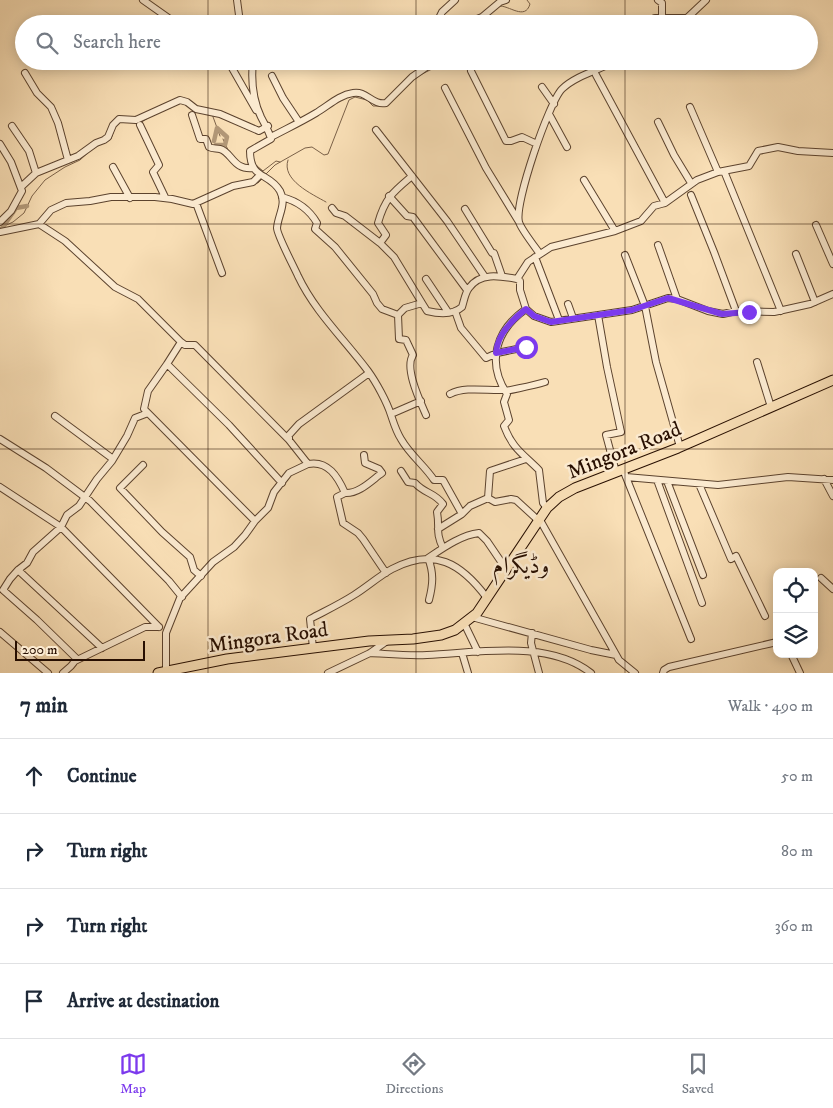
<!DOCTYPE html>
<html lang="en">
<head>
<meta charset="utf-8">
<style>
  :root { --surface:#fff; --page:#f6f6f7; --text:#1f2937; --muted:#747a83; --line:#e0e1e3; --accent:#7c3aed }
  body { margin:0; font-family:"IM FELL DW Pica",Amiri,serif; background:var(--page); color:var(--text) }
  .controls { position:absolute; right:15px; bottom:15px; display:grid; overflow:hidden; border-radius:10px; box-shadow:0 2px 12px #0003 }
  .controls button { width:45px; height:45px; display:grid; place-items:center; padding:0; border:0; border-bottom:1px solid var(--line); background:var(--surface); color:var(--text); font:25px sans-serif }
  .scale { position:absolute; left:15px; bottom:12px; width:130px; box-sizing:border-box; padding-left:5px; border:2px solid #280f01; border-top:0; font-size:14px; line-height:18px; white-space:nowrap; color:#280f01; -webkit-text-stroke:4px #fbead0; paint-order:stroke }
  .stop { position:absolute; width:15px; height:15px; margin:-11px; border:4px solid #7c3aed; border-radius:50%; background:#fff }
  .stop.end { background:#7c3aed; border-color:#fff; box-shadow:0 1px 5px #0008 }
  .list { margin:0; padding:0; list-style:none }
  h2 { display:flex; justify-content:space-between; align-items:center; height:65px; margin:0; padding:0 20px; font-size:21px }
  h2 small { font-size:16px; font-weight:400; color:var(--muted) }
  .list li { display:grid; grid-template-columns:32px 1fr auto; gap:15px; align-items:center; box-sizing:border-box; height:75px; padding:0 20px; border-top:1px solid var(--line) }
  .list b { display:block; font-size:19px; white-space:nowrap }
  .list em { font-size:16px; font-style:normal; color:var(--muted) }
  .icon { flex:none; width:28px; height:28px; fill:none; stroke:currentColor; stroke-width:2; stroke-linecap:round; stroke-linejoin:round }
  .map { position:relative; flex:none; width:833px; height:673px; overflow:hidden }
  .search { position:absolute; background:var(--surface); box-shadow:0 2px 12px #0003; left:15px; right:15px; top:15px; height:55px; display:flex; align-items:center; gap:12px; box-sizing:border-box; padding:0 18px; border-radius:28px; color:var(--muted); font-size:19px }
  .sheet { height:365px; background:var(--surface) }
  nav { display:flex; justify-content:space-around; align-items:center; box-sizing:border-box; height:70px; border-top:1px solid var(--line); background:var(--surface); font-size:14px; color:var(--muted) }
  nav a { display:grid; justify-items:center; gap:2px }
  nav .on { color:var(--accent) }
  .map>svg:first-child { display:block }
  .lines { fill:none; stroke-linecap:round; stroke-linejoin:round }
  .stream { stroke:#7b6148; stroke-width:1 }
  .canal { stroke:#b29878; stroke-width:4.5 }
  .minor-casing { stroke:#5c432e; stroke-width:8 }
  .highway-casing { stroke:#280f01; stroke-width:11 }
  .minor { stroke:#fbead0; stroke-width:6 }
  .highway { stroke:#f9dfb6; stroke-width:9 }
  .route { stroke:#7c3aed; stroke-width:6 }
  .grid { fill:none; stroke:#280f01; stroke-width:1; stroke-opacity:0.55 }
  .labels { text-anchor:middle; stroke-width:5; stroke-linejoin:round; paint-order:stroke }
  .street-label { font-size:21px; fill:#280f01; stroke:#fbead0 }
  .quarter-label { font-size:24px; fill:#280f01; stroke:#fbead0 }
</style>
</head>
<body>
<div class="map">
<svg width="833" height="673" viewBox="0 0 833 673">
  <rect width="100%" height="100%" fill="#f9dfb6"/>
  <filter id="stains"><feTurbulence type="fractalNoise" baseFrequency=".004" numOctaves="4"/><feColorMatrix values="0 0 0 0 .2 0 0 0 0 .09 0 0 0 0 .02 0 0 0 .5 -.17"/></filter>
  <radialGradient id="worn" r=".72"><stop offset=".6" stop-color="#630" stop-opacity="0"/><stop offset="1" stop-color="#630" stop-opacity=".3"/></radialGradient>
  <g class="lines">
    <!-- stream -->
    <path class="stream" d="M499,6C509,5 525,21 530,4L527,0
      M422,74L434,68L439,61
      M212,114L220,136
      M126,122L140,123L148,118
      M223,139L228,150
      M288,160C281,180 312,194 326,202
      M257,166L263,171L276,161L280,162
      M266,174L275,165L305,148L312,147L324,155L328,154L349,100L355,97L367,100L373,106H380
      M256,183H258L262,179
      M0,228L13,222L24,213L32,196L45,180L65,167L80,160L92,149L111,139L114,130"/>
    <!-- canal -->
    <path class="canal" d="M214,141L217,128L227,137L225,145H216
      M3,227L16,208L27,206"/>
    <defs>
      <path id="minor" d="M143,0L177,24
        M658,0L662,3V18
        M236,24L239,15L237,0
        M436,24L442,12L455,0
        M465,24L482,17L500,2L506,0
        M641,24L655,18H687L706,0
        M228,61L256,110
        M253,61C251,80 253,100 261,117C265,125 269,131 271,139L250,151C250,180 269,172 280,191C287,204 278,215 277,228C277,235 294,267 298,276C315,312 345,340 368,371C376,382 387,402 391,415C394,424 396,431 401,439C410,455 425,466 434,480H443L462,514
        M471,71L506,141H511L522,137L537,144
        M25,73L37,93L51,107L58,123L68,160
        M596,75L665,203
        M272,76L283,98L299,122
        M542,87L554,104
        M445,88L486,168L519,222
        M690,107L718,172
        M549,114L567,147
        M192,115L200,139H206L209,147C213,149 216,148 220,149C232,152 233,171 254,168
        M658,122L674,155L691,183
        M140,125L159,165L153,172L165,197
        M12,126L29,151L36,173
        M376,130L447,221L485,277
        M271,137C286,129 301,122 316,113C328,106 339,95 353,93C366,90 373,106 386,103L412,77L435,61
        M0,144L11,162L22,191L11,211L0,222
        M833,153L798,151L778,147L758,151L749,166L718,172L697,180L665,203L654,206L641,221L615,231L551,247L528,262L517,279L520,281V290L526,309L534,316L551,322L632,310L668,298L677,299L708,311L723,314L736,311L774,312L810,304L833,294
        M113,167L130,198
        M724,171L781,311
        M584,180L615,231
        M21,187L36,173L78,156L96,143L104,140L108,137L113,125L119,119L136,120L180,100L187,102L196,109L220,114L259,131L268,126
        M691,195L714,252L736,311
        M389,196L407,216L413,217L467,290
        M282,197C297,201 309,209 317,223L315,229L335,247L373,294L377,303L382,309L398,315L405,308L422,303L427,311C439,314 453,315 462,307C464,301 465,293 469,288C480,272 500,276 517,279
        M196,203L222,273
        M332,208L336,213L345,216L380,243L394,257L422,303
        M465,209L492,253H494L502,276
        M39,224L51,210L66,203L90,201L111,197H155L172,199L193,204L233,186L253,182L260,175
        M816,225L833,264
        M0,232L39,224L65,241L115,287L138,299L181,342L167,364L229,425L282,483
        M380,243L386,235L378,223C385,198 393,192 412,176
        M658,245L677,299
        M540,254C535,247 521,229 519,222C514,204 549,102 562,89C574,77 595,71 610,64L612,61
        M796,254L815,302
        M625,255L645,306L656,362L680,447
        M535,257L559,320
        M426,279L448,312
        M568,304L573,318
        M526,309C496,330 486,362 507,394L504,402L509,420L504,426C512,448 523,454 539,470L543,503L547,508
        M455,311L461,328L486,358L497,353L526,347
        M398,315L399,339L406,340L413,355C404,368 420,401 426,415
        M598,315L607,367L621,432L606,435L616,472
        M181,342L185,345H195L289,440
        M757,362L771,407
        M506,391C519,388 532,386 545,382
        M450,394C466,386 487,391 505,390
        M148,413L144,409L148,391L167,364
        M391,414L421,401
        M55,416L113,459
        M0,439L46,468L90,501L169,581L182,597
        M308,464C328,460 338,477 345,493L337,497L343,523L358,533L363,539L386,573
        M143,465L120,488L162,532L190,557L194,570L201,576
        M623,469L626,477L718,485L788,477L833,480
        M401,471L408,482L415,483C425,494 434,492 443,504L437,512C440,528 435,532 443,548
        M626,477L691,639
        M824,479L833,496
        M657,480L702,603
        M667,481L703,575
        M699,484L731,559L736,556L765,616
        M0,487L61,527L159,627
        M345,493C359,494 372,480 382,473L379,469L365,463L364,455
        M488,498L490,471L526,459
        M540,520L619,660L635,673
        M438,529L462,514L470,506L488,498L495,502L511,499L516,500L539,521
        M18,570L27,563L33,552L61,527L67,515L79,506L97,479L112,461L127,436L135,418L148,413L255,521
        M821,578L833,589
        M429,600C433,584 434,573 428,558C443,548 461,535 479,533L487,541L506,569
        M472,617L591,650L616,655
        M464,623L478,652
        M0,632L48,673
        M532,633L531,643L539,673
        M313,648L310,619C325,611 340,604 354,595C367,587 379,576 392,569C434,547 461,563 487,598
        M370,653C389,654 408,656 427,655C478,653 547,639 591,673
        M462,653L468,673
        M791,654L800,673
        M77,659L37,620L3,590L10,579L18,570L102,648
        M166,670V633L180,598L213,562L234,547L245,535L255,521L268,508L274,492L289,473L308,464L289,440V435L299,424L369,373
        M63,673L71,666L75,661L145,627H159
        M328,673L370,653L387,641
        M663,673L664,670L669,667L777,642"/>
      <path id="highway" d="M158,673L227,659L369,641L413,639L441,635L455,630L477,613L547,508L559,497L575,488L678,448L833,380"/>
    </defs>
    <!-- minor casing -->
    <use href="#minor" class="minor-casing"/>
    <!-- highway casing -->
    <use href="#highway" class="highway-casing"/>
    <!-- minor -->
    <use href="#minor" class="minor"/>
    <!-- highway -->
    <use href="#highway" class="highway"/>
  </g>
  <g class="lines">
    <!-- route -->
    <path class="route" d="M526,347L496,353C497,335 513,319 526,309L534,316L551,322L632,310L668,298L722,314L749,312"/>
  </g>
  <!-- grid -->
  <path class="grid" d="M208,0V24M416,0V24M625,0V24M208,61V673M416,61V673M625,61V673M0,224H833M0,449H833"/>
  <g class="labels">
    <!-- street labels -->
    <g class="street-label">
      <text transform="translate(624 450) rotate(-22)" y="7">Mingora Road</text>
      <text transform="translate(268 637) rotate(-8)" y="7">Mingora Road</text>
    </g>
    <!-- quarter labels -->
    <g class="quarter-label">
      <text x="521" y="573">وڈیگرام</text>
    </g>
  </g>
  <rect width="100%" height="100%" filter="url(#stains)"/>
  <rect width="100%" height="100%" fill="url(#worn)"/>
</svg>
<div class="controls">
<button><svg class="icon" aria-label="locate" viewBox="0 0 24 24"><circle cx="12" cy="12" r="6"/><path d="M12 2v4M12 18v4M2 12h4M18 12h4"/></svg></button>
<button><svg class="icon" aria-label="layers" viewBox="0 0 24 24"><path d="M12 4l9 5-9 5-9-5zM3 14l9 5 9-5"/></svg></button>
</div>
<div class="scale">200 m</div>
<div class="stop" style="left:526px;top:347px"></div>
<div class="stop end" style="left:749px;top:312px"></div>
<div class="search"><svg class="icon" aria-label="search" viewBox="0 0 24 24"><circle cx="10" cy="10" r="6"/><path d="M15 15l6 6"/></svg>Search here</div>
</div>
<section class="sheet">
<h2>7 min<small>Walk · 490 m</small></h2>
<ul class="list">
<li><svg class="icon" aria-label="ahead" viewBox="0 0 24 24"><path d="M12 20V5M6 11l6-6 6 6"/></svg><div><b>Continue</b></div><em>50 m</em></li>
<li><svg class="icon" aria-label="right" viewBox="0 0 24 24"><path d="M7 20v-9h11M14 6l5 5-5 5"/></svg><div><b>Turn right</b></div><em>80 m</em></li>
<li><svg class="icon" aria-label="right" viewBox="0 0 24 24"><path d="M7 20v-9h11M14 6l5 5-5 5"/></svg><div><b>Turn right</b></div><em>360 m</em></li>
<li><svg class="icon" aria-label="arrive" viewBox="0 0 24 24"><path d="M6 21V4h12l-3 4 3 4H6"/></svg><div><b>Arrive at destination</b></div></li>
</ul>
</section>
<nav>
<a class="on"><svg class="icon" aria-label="map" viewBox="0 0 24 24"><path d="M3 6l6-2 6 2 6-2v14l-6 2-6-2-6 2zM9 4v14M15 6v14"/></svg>Map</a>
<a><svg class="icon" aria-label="directions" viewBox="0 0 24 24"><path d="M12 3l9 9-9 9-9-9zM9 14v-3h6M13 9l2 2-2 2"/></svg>Directions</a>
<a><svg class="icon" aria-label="saved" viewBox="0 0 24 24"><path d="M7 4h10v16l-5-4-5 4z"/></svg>Saved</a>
</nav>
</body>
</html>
